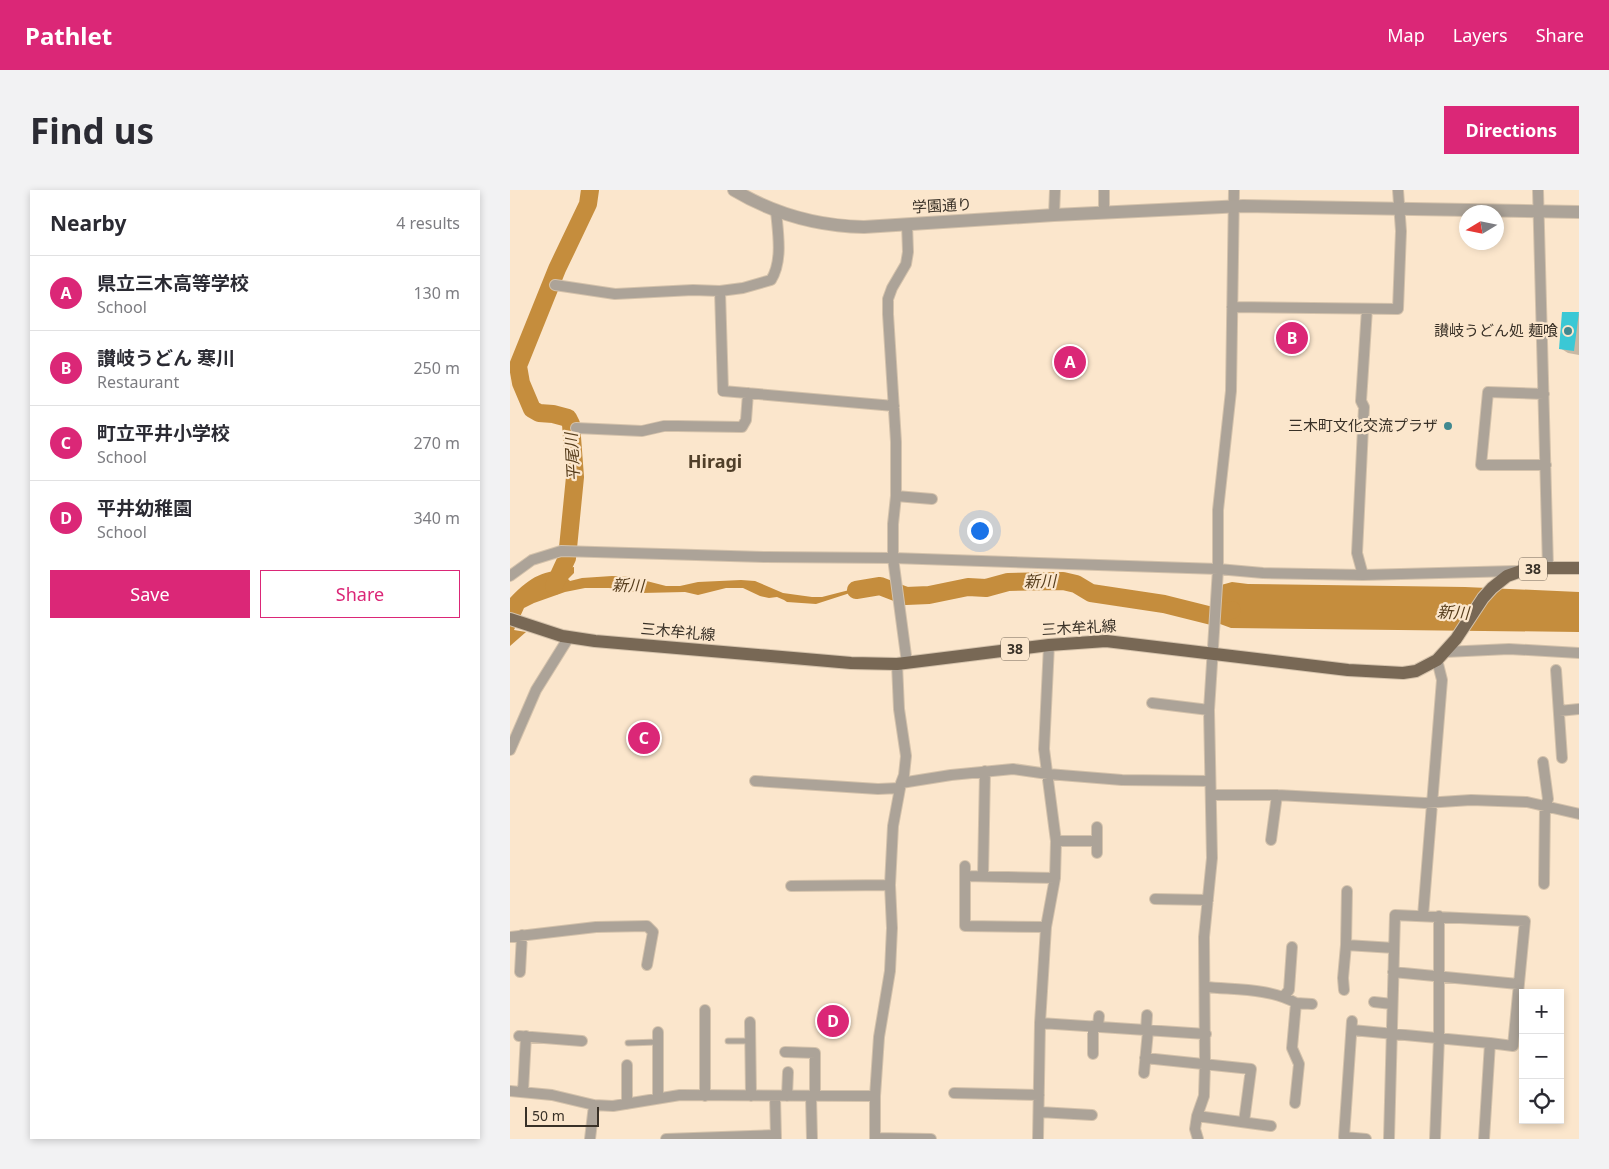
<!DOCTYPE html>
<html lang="en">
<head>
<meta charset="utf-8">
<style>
  :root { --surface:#fff; --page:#f2f2f3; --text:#2b2b33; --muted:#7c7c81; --line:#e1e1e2; --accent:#db2777 }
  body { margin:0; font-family:"Noto Sans","Noto Sans JP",sans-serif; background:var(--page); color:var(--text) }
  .controls { position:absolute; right:15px; bottom:15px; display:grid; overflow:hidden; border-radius:0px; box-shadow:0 2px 8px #0003 }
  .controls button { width:45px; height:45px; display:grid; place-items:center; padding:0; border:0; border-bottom:1px solid var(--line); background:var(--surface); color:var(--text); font:25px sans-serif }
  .compass { position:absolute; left:949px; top:15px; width:45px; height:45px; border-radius:50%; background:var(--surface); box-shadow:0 2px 8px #0003; rotate:260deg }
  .scale { position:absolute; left:15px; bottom:12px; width:74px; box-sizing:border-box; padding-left:5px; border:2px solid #393127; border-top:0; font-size:14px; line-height:18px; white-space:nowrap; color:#393127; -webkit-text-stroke:4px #fbe6cc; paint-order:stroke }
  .you { position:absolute; left:469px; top:340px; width:18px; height:18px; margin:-12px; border:4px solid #fff; border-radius:50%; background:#1a73e8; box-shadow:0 0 0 8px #1a73e833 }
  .badge { display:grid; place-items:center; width:32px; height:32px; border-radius:50%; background:var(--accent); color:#fff; font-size:16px; font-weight:700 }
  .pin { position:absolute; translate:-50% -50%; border:2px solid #fff; box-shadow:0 1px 5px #0006 }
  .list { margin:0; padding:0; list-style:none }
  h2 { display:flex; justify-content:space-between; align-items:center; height:65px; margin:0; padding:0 20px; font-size:21px }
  h2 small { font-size:16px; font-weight:400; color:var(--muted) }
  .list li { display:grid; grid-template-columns:32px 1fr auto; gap:15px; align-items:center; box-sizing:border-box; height:75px; padding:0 20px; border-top:1px solid var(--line) }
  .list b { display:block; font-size:19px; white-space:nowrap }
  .list p { margin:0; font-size:16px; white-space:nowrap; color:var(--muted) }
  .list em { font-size:16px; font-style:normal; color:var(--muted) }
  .actions { display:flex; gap:10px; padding:15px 20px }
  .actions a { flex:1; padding:11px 0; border:1px solid var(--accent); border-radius:0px; text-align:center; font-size:18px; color:var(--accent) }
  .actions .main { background:var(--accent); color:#fff }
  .icon { flex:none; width:28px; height:28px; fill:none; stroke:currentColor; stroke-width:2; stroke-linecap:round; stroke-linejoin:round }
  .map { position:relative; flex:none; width:1069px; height:949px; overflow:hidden; border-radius:0px }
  header { display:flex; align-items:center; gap:30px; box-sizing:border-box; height:70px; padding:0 25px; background:var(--accent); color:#fff }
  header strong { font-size:24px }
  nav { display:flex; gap:28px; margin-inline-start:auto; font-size:18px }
  .intro { display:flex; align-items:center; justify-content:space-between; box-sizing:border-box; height:120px; padding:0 30px }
  h1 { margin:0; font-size:35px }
  .button { padding:12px 22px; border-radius:0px; background:var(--accent); color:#fff; font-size:18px; font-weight:700 }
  main { display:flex; gap:30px; padding:0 30px }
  aside { flex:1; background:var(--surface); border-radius:0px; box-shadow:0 2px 8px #0003 }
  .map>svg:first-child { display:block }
  .water { fill:#c58d3d }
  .shadow { fill:#0003 }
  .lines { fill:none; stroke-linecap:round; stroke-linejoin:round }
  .river { stroke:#c58d3d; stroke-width:18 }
  .building { fill:#3ac8d5 }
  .service-casing { stroke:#d4c2ab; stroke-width:7 }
  .minor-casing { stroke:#d4c2ab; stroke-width:12 }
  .tertiary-casing { stroke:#d4c2ab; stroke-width:14 }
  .primary-casing { stroke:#d4c2ab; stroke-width:14 }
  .service { stroke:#aca398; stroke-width:5 }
  .minor { stroke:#aca398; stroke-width:10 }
  .tertiary { stroke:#aca398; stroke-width:12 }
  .primary { stroke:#786855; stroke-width:12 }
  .poi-dot { fill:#418990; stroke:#fbe6cc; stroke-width:2 }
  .labels { text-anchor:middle; stroke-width:4.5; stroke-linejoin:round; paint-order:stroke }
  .shield { fill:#fbe6cc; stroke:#736758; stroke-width:1 }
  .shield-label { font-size:14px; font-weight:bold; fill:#393127 }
  .street-label { font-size:15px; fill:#393127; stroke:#fbe6cc }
  .poi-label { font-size:15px; fill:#393127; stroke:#fbe6cc; text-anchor:end }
  .water-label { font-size:16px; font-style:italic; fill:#573e1d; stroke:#fbe6cc }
  .quarter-label { font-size:18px; font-weight:bold; fill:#503f29; stroke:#fbe6cc }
</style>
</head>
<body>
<header>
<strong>Pathlet</strong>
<nav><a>Map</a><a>Layers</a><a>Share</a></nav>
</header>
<div class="intro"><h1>Find us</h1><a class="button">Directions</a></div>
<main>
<aside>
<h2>Nearby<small>4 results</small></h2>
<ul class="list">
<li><span class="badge">A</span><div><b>県立三木高等学校</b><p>School</p></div><em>130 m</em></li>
<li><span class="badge">B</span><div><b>讃岐うどん 寒川</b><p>Restaurant</p></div><em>250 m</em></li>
<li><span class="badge">C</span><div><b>町立平井小学校</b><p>School</p></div><em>270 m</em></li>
<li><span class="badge">D</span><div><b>平井幼稚園</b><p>School</p></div><em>340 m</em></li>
</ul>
<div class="actions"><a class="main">Save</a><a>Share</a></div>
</aside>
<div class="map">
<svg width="1069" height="949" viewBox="0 0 1069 949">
  <rect width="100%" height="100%" fill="#fbe6cc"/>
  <!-- water -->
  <path class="water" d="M64,377V383L58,389L60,391L72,388L102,386L121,387L156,396H170L188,392L231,390L245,391L273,403L302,407H312L347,398L367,395L371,396L340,403L306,414L277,412L274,410L267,407L259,408L250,406L233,398H216L188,405L175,402L132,403L99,398H75L55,402L24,413L14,418L4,440L16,442L0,456V408C23,384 31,383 64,377Z
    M722,392L738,394L955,397L1069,402V442L721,438L702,431L704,397Z"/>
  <!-- shadow -->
  <path class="shadow" d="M1068,124H1069V165L1058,163L1050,158Z"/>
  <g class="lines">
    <!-- river -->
    <path class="river" d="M44,396L57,368L65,287L61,234L58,228L43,224L29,223L22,219L11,193L8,176L47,79L78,14L80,0
      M346,400L370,396L396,406L419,405L458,397L476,398L498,392L553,391L566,394L581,403L654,414L702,426L722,420"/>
  </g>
  <!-- building -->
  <path class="building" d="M1052,122H1069L1064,161L1049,159Z"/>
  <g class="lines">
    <defs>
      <path id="service" d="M218,851H240
        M118,853L148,852"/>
      <path id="minor" d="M1028,0L1038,378
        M594,23V0
        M544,25L545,0
        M45,95L105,104L183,100L210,101L233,98L261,90C273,71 268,43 266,21
        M210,101L213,201L384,216
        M722,117L888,119L891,41L888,0
        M1034,204L978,202L971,275H1036
        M66,238L132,241L154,236H167L232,237L236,230L238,203
        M386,306L422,309
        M853,385L847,363L854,217L851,211L857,119
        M0,386L22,370L51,361L256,367L383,368L708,379L753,383L853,385L1005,381
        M935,462L999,459L1069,463
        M397,473L383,368V334L386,306V252L378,124V109L382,98L396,74L398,62L397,34
        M1046,480L1052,568
        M642,513L699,520
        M1049,521L1069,519
        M0,560L26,500L59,447
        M1033,572L1038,609L1035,617L1034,694
        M245,591L368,599L390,598
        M391,593L441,585L503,579L538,584L612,590L700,591
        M701,605H767L915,613L961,610L1017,612L1069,624
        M761,650L767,605
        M546,651H587
        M587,663V637
        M455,676V736L536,737
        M455,686L545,688
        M473,686L475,581
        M281,696L380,695
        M645,709L698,710
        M913,726L932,490L927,470
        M0,747L86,737L137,736L143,742L137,775
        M836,755L884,758
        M10,782L12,745
        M883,782L1008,794
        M696,797C726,800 759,798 786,813L782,858L789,874L785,913
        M834,800L833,788L836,755L837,701
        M774,806L779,800L782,757
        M864,812L882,814
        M786,813L802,814
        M195,820V906
        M842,831L834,947L856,949
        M240,832L241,906
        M530,833L696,844
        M588,836L589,826
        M842,840L980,853
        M636,841L637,825
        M9,846L72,851
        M275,862L305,863V906
        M583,864V836
        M635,868L741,879L734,932
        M117,875V914
        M634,883L638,841
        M0,901L42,905L84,915L103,916L170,905L365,906
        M13,901L16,846
        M444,903L529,905
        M265,906L266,949
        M277,906L278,882
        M301,906L302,949
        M148,908V842
        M529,922L582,925
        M687,926L761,936
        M365,948L421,949
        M80,949L84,915
        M156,949L266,945
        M365,949V906L369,847L380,781L382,738L380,695L383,636L391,593L394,585L396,566L389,519L387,474
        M528,949L530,833L536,737L545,688L546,651L534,559L539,455
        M688,949L685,939L687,926L694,906L695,874L694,747L702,668L699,520L708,379V320L721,201L724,0
        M879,949L885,725L1015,731L1003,856L980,853L974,949
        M925,949L929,848V726"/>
      <path id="tertiary" d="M224,0C264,24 307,36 354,37L544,25L733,16L1069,22"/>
      <path id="primary" d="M0,429L52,446L85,451L341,473L387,474L539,455L596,451L838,480L893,483L906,481L927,470L946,449L973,408L982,398L997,386L1014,380L1026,378H1069"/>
    </defs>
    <!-- service casing -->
    <use href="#service" class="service-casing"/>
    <!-- minor casing -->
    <use href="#minor" class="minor-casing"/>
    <!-- tertiary casing -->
    <use href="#tertiary" class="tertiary-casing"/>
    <!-- primary casing -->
    <use href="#primary" class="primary-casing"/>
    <!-- service -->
    <use href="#service" class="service"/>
    <!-- minor -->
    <use href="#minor" class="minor"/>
    <!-- tertiary -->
    <use href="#tertiary" class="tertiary"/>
    <!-- primary -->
    <use href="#primary" class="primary"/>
  </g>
  <!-- markers -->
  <g class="poi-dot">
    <circle cx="1058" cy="141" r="5"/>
    <circle cx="938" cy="236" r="5"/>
  </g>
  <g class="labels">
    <!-- shield labels -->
    <g class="shield">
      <rect x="1009" y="367.5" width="28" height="23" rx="4"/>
      <rect x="491" y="447.5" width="28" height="23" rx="4"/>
    </g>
    <g class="shield-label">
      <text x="1023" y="384">38</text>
      <text x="505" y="464">38</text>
    </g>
    <!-- street labels -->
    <g class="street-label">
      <text transform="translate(432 16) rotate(-3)" y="5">学園通り</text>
      <text transform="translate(569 438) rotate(-3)" y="5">三木牟礼線</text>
      <text transform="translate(168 442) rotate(5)" y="5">三木牟礼線</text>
    </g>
    <!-- poi labels -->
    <g class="poi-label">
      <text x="1048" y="146">讃岐うどん処 麺喰</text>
      <text x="928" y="241">三木町文化交流プラザ</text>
    </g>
    <!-- water labels -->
    <g class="water-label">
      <text transform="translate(62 267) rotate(-93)" y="6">平尾川</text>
      <text transform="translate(530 391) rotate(-1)" y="6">新川</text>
      <text transform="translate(118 395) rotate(2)" y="6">新川</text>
      <text transform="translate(943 422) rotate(3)" y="6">新川</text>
    </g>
    <!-- quarter labels -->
    <g class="quarter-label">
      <text x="205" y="278">Hiragi</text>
    </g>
  </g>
</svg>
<div class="controls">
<button>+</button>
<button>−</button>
<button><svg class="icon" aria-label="locate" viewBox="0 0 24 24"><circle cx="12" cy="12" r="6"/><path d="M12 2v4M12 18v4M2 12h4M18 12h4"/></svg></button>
</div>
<svg class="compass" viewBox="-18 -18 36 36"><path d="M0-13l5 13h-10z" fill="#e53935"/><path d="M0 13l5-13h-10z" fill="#7c7c81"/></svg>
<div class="scale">50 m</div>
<div class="you"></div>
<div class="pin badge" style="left:560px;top:172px">A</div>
<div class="pin badge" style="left:782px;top:148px">B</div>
<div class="pin badge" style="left:134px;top:548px">C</div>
<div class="pin badge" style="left:323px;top:831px">D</div>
</div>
</main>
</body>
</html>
